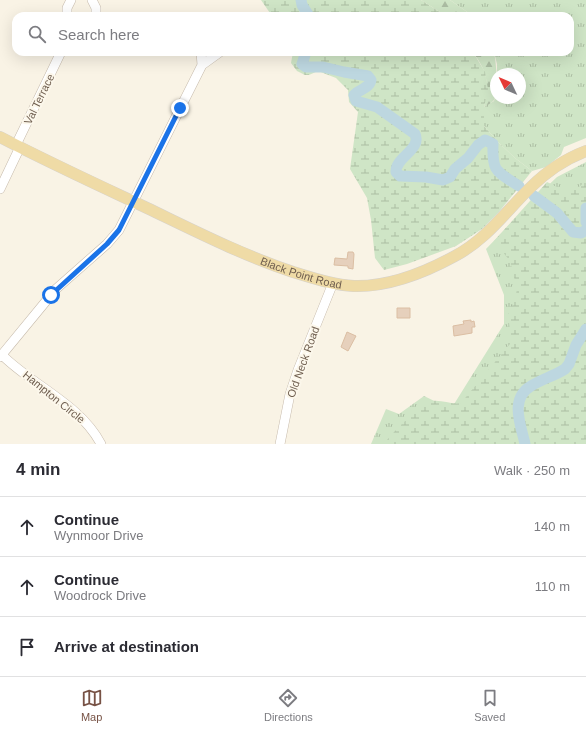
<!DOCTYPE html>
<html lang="en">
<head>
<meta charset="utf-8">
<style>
  :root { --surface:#fff; --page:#f7f7f7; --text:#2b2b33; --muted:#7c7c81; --line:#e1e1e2; --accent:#775245 }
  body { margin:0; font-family:Arial,sans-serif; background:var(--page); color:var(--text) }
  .compass { position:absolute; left:490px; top:68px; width:36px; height:36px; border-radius:50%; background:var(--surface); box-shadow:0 4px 16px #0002; rotate:314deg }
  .stop { position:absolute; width:12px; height:12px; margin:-9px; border:3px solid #1a73e8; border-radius:50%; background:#fff }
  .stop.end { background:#1a73e8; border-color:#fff; box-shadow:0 1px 4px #0008 }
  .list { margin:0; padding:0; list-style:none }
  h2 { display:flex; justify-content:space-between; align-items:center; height:52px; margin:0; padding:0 16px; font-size:17px }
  h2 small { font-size:13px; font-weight:400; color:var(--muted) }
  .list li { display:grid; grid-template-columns:26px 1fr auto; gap:12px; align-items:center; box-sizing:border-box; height:60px; padding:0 16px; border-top:1px solid var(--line) }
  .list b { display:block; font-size:15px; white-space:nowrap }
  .list p { margin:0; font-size:13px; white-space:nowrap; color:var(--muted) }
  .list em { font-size:13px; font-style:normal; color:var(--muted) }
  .icon { flex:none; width:22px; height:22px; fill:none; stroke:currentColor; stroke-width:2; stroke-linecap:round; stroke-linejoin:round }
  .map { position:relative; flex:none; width:586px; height:444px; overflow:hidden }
  .search { position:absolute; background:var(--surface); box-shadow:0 4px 16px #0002; left:12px; right:12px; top:12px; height:44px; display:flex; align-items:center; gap:10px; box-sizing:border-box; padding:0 14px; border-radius:12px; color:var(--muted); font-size:15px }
  .sheet { height:232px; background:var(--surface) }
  nav { display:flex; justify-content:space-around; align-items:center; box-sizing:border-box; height:56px; border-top:1px solid var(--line); background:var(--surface); font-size:11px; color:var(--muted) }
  nav a { display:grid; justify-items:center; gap:2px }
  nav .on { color:var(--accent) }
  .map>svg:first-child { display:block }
  .grass { fill:url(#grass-tufts) }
  .forest { fill:url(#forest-firs) }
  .wetland { fill:url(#wetland-marsh) }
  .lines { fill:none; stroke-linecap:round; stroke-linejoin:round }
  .river { stroke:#bdd7e0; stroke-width:11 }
  .building { fill:#e6d0bc; stroke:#dbbea3 }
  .minor-casing { stroke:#c6baab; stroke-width:10 }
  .major-casing { stroke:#d6d2cd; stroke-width:12 }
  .minor { stroke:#fff; stroke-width:9 }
  .major { stroke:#efdba6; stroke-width:11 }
  .route { stroke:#1a73e8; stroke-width:5 }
  .labels { text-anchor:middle; stroke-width:4; stroke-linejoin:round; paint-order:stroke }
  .street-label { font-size:11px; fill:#6e5d4e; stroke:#fcf7eb }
</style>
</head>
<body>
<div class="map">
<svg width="586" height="444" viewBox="0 0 586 444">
  <defs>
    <pattern id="grass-tufts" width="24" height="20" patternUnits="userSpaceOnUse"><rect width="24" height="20" fill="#cfe5c6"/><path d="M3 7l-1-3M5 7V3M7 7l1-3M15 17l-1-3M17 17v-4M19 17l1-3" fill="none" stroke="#acbda3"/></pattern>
    <pattern id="forest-firs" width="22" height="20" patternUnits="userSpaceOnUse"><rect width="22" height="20" fill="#cfe5c6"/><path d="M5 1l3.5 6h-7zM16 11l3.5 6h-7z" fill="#acbda3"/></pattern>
    <pattern id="wetland-marsh" width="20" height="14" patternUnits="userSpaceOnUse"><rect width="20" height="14" fill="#cfe5c6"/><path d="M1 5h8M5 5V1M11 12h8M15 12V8" fill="none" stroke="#acbda3"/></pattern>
  </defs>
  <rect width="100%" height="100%" fill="#f9f3e5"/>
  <!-- grass -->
  <path class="grass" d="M450,0H586V138L564,147L561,155L546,167L532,171L515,158L499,143L484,126V107L494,101L496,94V98H520V74H497V64L494,52H570V16H473Z
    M586,162V322L521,444H371L386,409L399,414L424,396L451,409L504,324V295L486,249L534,199L557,177Z"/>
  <!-- forest -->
  <path class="forest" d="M421,0H450L473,16H446Z
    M473,52H494C496,62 499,91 494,100C492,103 487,105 484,107C489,81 488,74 473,52Z"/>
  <!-- wetland -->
  <path class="wetland" d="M261,0H421L446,16H272Z
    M293,52H473L485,72L488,89L484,107V126L499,143L515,158L532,171L498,213L482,229L456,246L407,264L384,270L375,258L371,220L367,198L350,169L358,112L349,102L348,90L336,78L318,71L309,75H305L297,71L291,63Z
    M586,181V444H384C392,433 420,404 433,401C443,400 452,405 461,403L510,344L511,337L508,315L515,299L517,289L510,261L494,241L547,182C566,191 569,197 586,181Z"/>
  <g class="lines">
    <!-- river -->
    <path class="river" d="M301,0L302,5L309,16
      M306,52L302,64L306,67H323L344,72L368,76L371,80C369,89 359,89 354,95L356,101L377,107L415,134C422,150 395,157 396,172L400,176L426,177L443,180L450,177L455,169L468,158L478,145L485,140L493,144C492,172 496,171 519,186
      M534,196L557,213L573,232L581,233L586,230
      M586,208V222
      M525,444C521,425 509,399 531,386C542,379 554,376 565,369L569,364L576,345L586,329"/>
  </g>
  <!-- building -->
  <path class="building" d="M348,252H353L354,254L353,269L348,268V266L334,265L335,258L347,259Z
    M397,308H410V318H397Z
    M471,320V322L474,321L475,327H472V333L454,336L453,326L464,324L463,321Z
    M347,332L356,336L348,351L341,347Z"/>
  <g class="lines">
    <defs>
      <path id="minor" d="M92,0L96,8V16
        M67,16V8L71,0
        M201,52L202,65L220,52
        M16,145L61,52
        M0,189L20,147
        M2,355C33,386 80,404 101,444
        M0,357L56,289L107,244L119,230L202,65
        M280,444L290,394L298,370L333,283"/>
      <g id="major">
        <path id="s1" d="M0,137C48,162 98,185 147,208C195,231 242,255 293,272C313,278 333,285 354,286C390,287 424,273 455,256C487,239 506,211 531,187C547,171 565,159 586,151"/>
      </g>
    </defs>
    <!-- minor casing -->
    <use href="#minor" class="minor-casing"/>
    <!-- major casing -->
    <use href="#major" class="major-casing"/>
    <!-- minor -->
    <use href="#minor" class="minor"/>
    <!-- major -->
    <use href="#major" class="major"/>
  </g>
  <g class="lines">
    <!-- route -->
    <path class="route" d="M51,295L107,244L119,230L180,108"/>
  </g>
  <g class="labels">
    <!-- street labels -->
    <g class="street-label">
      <text transform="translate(39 99) rotate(-64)" y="4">Val Terrace</text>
      <text dy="4" stroke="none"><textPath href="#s1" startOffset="331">Black Point Road</textPath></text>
      <text transform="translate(303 362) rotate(-70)" y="4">Old Neck Road</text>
      <text transform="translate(54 397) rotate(39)" y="4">Hampton Circle</text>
    </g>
  </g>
</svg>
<svg class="compass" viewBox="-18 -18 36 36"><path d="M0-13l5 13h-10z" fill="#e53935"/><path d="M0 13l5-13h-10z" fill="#7c7c81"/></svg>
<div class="stop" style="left:51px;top:295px"></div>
<div class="stop end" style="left:180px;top:108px"></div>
<div class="search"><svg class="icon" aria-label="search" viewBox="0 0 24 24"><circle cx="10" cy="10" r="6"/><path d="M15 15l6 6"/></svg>Search here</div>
</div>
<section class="sheet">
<h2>4 min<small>Walk · 250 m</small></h2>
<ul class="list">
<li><svg class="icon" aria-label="ahead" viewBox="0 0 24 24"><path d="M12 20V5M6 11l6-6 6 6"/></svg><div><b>Continue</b><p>Wynmoor Drive</p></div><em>140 m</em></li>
<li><svg class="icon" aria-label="ahead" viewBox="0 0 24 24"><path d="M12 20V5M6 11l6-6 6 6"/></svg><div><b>Continue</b><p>Woodrock Drive</p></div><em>110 m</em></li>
<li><svg class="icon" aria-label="arrive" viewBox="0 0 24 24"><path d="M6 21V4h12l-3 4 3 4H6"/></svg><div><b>Arrive at destination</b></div></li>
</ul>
</section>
<nav>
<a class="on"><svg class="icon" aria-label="map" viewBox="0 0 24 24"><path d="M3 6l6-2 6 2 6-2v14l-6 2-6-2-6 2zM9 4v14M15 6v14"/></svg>Map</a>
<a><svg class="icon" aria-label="directions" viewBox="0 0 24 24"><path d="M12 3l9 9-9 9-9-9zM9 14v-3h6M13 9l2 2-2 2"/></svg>Directions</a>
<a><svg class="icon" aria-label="saved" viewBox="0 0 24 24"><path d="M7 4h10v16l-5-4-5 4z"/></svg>Saved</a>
</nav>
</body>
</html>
